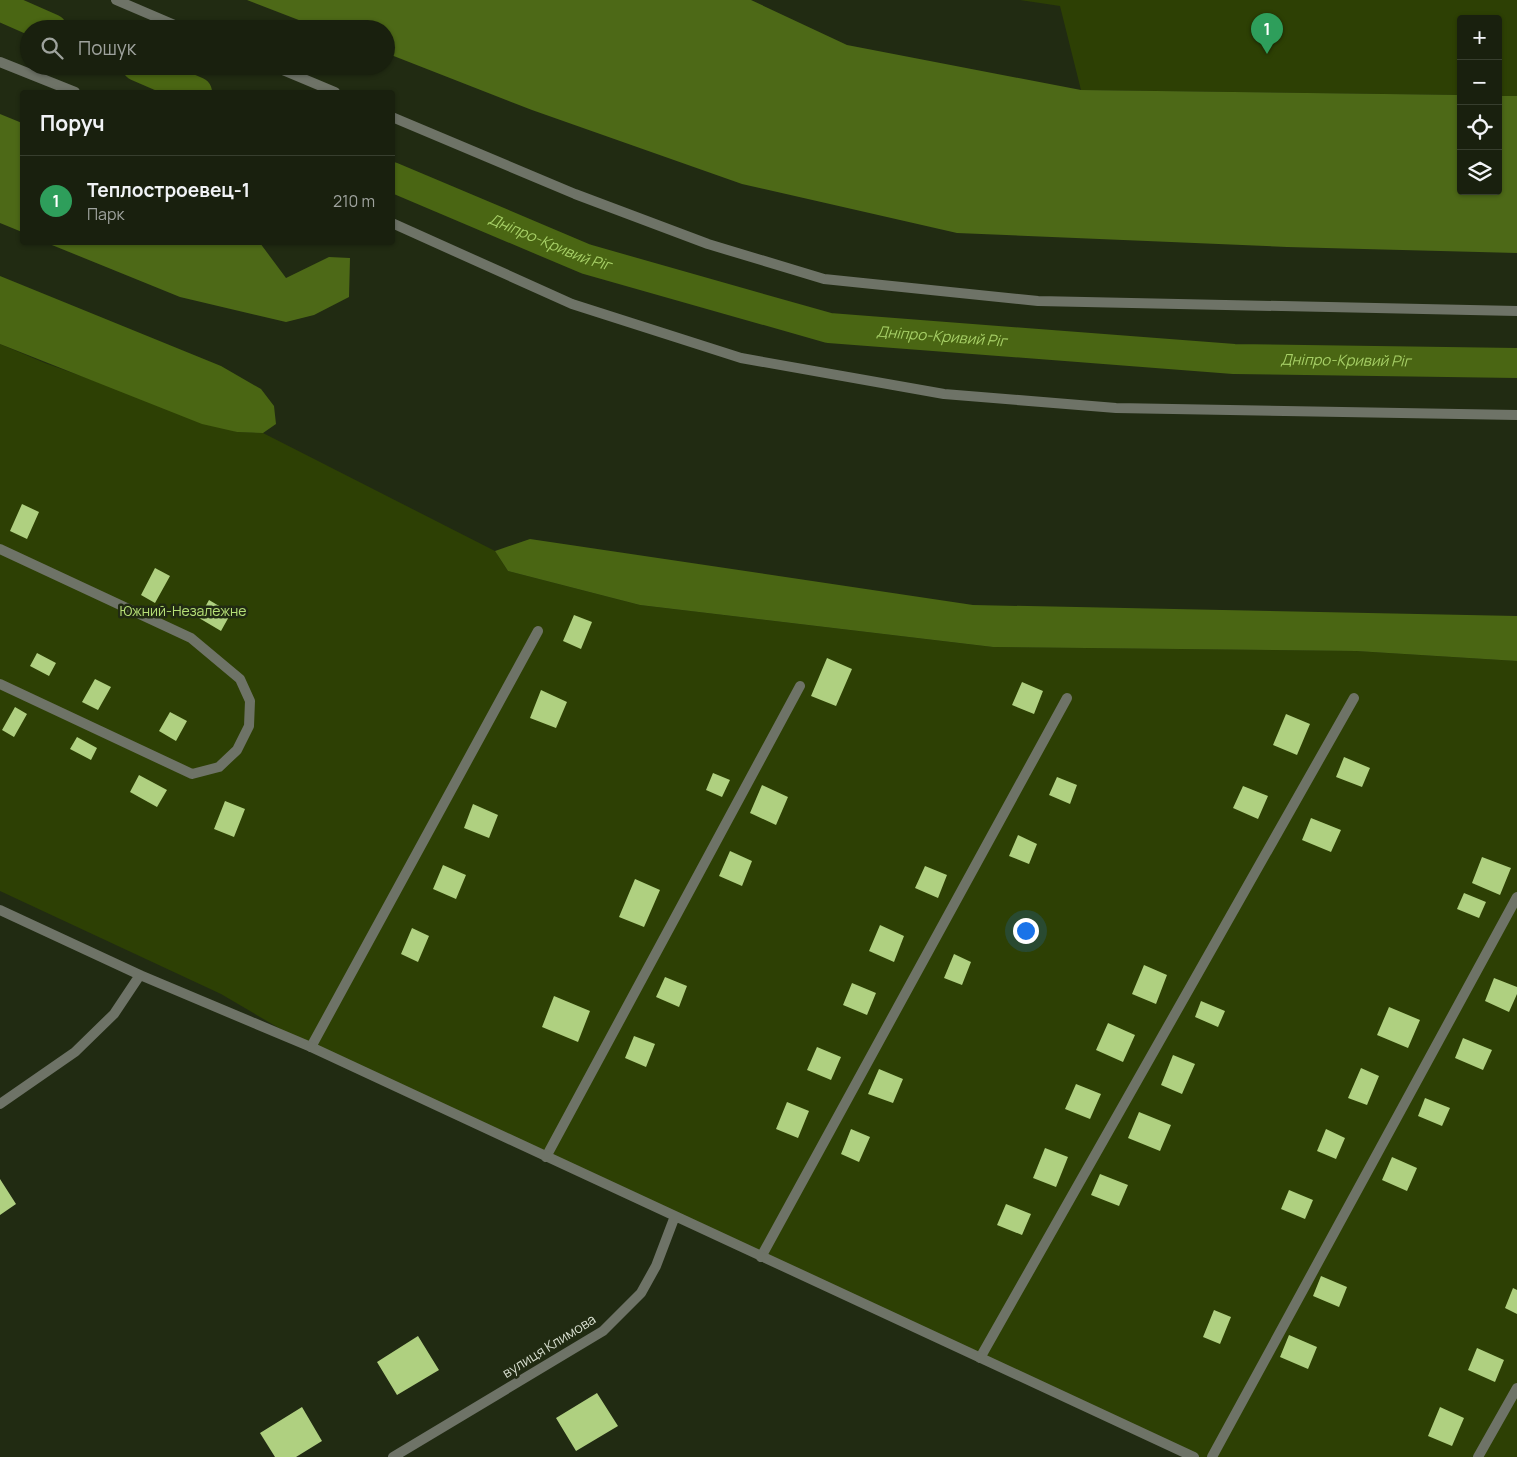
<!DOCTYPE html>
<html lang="uk">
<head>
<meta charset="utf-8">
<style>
  :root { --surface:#19200e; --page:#262d1c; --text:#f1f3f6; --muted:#9fa39e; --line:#373e2e; --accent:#fe86e1 }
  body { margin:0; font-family:Manrope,sans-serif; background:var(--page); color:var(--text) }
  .controls { position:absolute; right:15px; top:15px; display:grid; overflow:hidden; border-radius:5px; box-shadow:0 1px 4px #0004 }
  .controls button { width:45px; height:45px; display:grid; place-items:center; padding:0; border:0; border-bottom:1px solid var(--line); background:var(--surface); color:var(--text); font:25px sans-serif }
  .you { position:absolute; left:1025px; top:930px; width:18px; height:18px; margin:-12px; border:4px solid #fff; border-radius:50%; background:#1a73e8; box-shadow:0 0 0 8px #1a73e833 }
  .badge { display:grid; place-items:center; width:32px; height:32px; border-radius:50%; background:var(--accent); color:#fff; font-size:16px; font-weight:700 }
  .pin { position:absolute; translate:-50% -41px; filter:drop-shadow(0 1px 2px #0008) }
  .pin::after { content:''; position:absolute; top:26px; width:18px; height:15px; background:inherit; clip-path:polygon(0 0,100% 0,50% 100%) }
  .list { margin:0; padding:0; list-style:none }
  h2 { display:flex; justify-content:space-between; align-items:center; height:65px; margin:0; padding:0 20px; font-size:21px }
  h2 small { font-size:16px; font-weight:400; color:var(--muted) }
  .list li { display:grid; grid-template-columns:32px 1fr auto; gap:15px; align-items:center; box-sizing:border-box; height:90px; padding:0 20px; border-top:1px solid var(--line) }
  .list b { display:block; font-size:19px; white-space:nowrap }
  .list p { margin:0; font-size:16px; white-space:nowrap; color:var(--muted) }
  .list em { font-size:16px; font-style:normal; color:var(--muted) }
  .icon { flex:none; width:28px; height:28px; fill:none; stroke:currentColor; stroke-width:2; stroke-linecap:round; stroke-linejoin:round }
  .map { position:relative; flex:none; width:1517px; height:1457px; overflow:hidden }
  .search { position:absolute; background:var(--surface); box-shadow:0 1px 4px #0004; left:20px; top:20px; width:375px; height:55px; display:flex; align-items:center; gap:12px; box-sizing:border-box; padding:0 18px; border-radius:28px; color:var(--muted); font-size:19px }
  .panel { position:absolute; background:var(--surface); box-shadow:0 1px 4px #0004; left:20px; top:90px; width:375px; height:155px; border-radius:5px }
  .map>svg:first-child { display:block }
  .green { fill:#2d4004 }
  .forest { fill:#4d6917 }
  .water { fill:#4a6613 }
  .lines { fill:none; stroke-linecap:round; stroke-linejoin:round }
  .canal { stroke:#4a6613; stroke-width:30 }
  .building { fill:#afd080 }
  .service { stroke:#6e7367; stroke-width:10 }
  .minor { stroke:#6e7367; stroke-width:10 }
  .labels { text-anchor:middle; stroke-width:5; stroke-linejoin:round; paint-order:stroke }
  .park-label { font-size:14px; fill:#b6e077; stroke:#212b12 }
  .street-label { font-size:14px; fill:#d8dfd0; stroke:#212b12 }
  .water-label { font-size:15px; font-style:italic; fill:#a6cf66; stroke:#212b12 }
</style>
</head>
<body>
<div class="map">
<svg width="1517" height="1457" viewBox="0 0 1517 1457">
  <rect width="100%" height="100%" fill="#212b12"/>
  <!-- green -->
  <path class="green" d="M1020,0H1517V96H1498V19H1461V95L1081,90L1060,6Z
    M0,344L45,363L237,432L263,433L495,551L508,571L640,605L993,647L1356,651L1517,661V1457H1194L311,1047L221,994L0,891Z"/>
  <!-- forest -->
  <path class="forest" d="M247,0H751L847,45L1081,90L1461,95V191H1498V96H1517V253L1287,247L957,233L742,184L532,110L386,53V29H322Z
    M0,114L22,123V232L0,223Z
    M47,243H260L286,278L329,257L350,258L349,297L314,315L286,322L180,297Z"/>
  <!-- water -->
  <path class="water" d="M0,276L221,366L261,389L274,406L276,424L263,433L237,432L202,424L0,344Z
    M530,539L973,605L1517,616V661L1356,651L993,647L640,605L508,571L495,551Z"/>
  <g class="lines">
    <!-- canal -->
    <g class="canal">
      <path d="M0,6L52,29"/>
      <path d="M137,66L197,92"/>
      <path id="s1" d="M392,177L586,259L829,328L1234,359L1517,363"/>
    </g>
  </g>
  <!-- building -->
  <path class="building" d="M22,504L39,512L27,539L10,531Z
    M155,568L170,576L155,603L141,595Z
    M209,600L231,613L221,631L199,618Z
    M574,615L592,622L581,649L563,641Z
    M37,653L56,663L49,676L30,666Z
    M827,658L852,669L836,706L811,696Z
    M95,679L111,687L98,710L82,702Z
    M1022,682L1043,691L1034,714L1012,705Z
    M541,690L567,702L556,728L530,718Z
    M15,707L27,714L14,737L2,730Z
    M170,712L187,721L176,741L159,731Z
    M1286,714L1310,724L1297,755L1273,745Z
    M77,737L97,748L91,760L70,749Z
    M1344,757L1370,768L1362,787L1336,777Z
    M713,773L730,780L722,797L706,790Z
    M139,775L167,790L157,807L130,792Z
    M1057,777L1077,785L1070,804L1049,795Z
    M762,785L788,797L776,825L750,813Z
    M1243,786L1268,796L1258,819L1233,808Z
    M225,801L245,809L234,837L214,829Z
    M473,804L498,815L489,838L464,828Z
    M1311,818L1341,830L1331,852L1302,840Z
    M1018,835L1037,844L1029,864L1009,856Z
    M730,851L752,861L742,886L719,876Z
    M1482,857L1511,868L1500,895L1472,883Z
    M443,865L466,875L456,899L433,889Z
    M925,866L947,875L938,898L915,888Z
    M635,879L660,890L644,927L619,917Z
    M1464,893L1486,902L1479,918L1457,909Z
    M880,925L904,936L894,962L869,951Z
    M412,928L429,936L418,962L401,954Z
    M954,954L971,962L962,985L944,978Z
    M1144,965L1167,975L1156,1004L1132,994Z
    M665,977L687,986L679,1007L656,997Z
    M1494,978L1517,987V994L1509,1012L1485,1001Z
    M852,983L876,993L867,1015L843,1005Z
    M554,996L590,1011L578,1042L542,1027Z
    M1201,1001L1225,1011L1218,1027L1195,1017Z
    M1389,1007L1420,1020L1408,1048L1377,1035Z
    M1108,1023L1135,1035L1123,1062L1096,1050Z
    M634,1036L655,1044L646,1067L625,1058Z
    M1463,1038L1492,1050L1483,1070L1455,1058Z
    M817,1047L841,1057L831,1080L807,1070Z
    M1173,1055L1195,1064L1182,1094L1161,1085Z
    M1361,1068L1379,1076L1367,1105L1348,1098Z
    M879,1069L903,1079L893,1103L868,1094Z
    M1076,1084L1101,1094L1090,1119L1065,1109Z
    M1425,1098L1450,1108L1442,1126L1418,1116Z
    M787,1102L809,1111L798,1138L776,1129Z
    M1139,1112L1171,1125L1160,1151L1128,1138Z
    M851,1129L870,1137L859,1162L841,1154Z
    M1326,1129L1345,1138L1336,1159L1317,1151Z
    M1045,1148L1068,1157L1056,1187L1033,1178Z
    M1392,1157L1417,1168L1407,1191L1382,1180Z
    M1100,1174L1128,1185L1119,1206L1091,1195Z
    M0,1179L16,1204L0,1215Z
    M1289,1190L1313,1200L1305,1219L1281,1209Z
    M1006,1204L1031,1214L1022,1235L997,1225Z
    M1321,1276L1347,1287L1339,1307L1313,1296Z
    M1513,1288L1517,1290V1314L1505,1308Z
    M1214,1310L1231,1317L1220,1344L1203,1337Z
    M1289,1335L1317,1347L1308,1369L1280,1357Z
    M418,1336L439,1370L397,1395L377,1362Z
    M1477,1348L1504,1360L1495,1382L1468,1370Z
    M597,1393L618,1426L576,1451L556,1418Z
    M302,1407L322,1441L296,1457H275L260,1433Z
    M1440,1407L1464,1418L1452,1446L1428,1436Z"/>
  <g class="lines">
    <!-- service -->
    <path class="service" d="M311,1047L538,631
      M546,1157L800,686
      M761,1257L1067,698
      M980,1358L1354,698
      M1212,1457L1517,897
      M1478,1457L1517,1388"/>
    <!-- minor -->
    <path class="minor" d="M116,0L184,29
      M0,62L75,92
      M273,66L335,92
      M392,117L575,194L708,244L824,279L1038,301L1517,311
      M392,223L572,304L741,358L944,394L1116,408L1517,415
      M0,549L191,638L240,679L250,701L249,726L237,750L219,767L192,774L0,684
      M0,910L140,975L311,1047L1194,1457
      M0,1104L75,1052L114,1014L140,975
      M393,1457L603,1331L641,1293L656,1266L675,1216"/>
  </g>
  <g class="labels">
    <!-- park labels -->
    <g class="park-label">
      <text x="183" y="616">Южний-Незалежне</text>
    </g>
    <!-- street labels -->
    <g class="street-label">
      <text transform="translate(549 1346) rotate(-32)" y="5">вулиця Климова</text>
    </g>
    <!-- water labels -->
    <g class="water-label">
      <text dy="5" stroke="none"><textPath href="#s1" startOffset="171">Дніпро-Кривий Ріг</textPath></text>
      <text dy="5" stroke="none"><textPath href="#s1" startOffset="576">Дніпро-Кривий Ріг</textPath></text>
      <text dy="5" stroke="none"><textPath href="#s1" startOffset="981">Дніпро-Кривий Ріг</textPath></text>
    </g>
  </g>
</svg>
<div class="controls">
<button>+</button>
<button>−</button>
<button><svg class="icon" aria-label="locate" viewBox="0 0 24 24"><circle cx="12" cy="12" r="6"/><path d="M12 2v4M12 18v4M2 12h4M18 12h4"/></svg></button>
<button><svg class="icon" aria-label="layers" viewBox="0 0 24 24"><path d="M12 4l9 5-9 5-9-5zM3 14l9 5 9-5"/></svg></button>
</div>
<div class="you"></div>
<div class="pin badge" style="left:1267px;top:54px;background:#2e9e5b">1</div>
<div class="search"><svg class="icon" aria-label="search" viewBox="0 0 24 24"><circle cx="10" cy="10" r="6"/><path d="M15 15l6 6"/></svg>Пошук</div>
<section class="panel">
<h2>Поруч<small></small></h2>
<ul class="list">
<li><span class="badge" style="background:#2e9e5b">1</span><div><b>Теплостроевец-1</b><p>Парк</p></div><em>210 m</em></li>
</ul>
</section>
</div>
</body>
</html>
